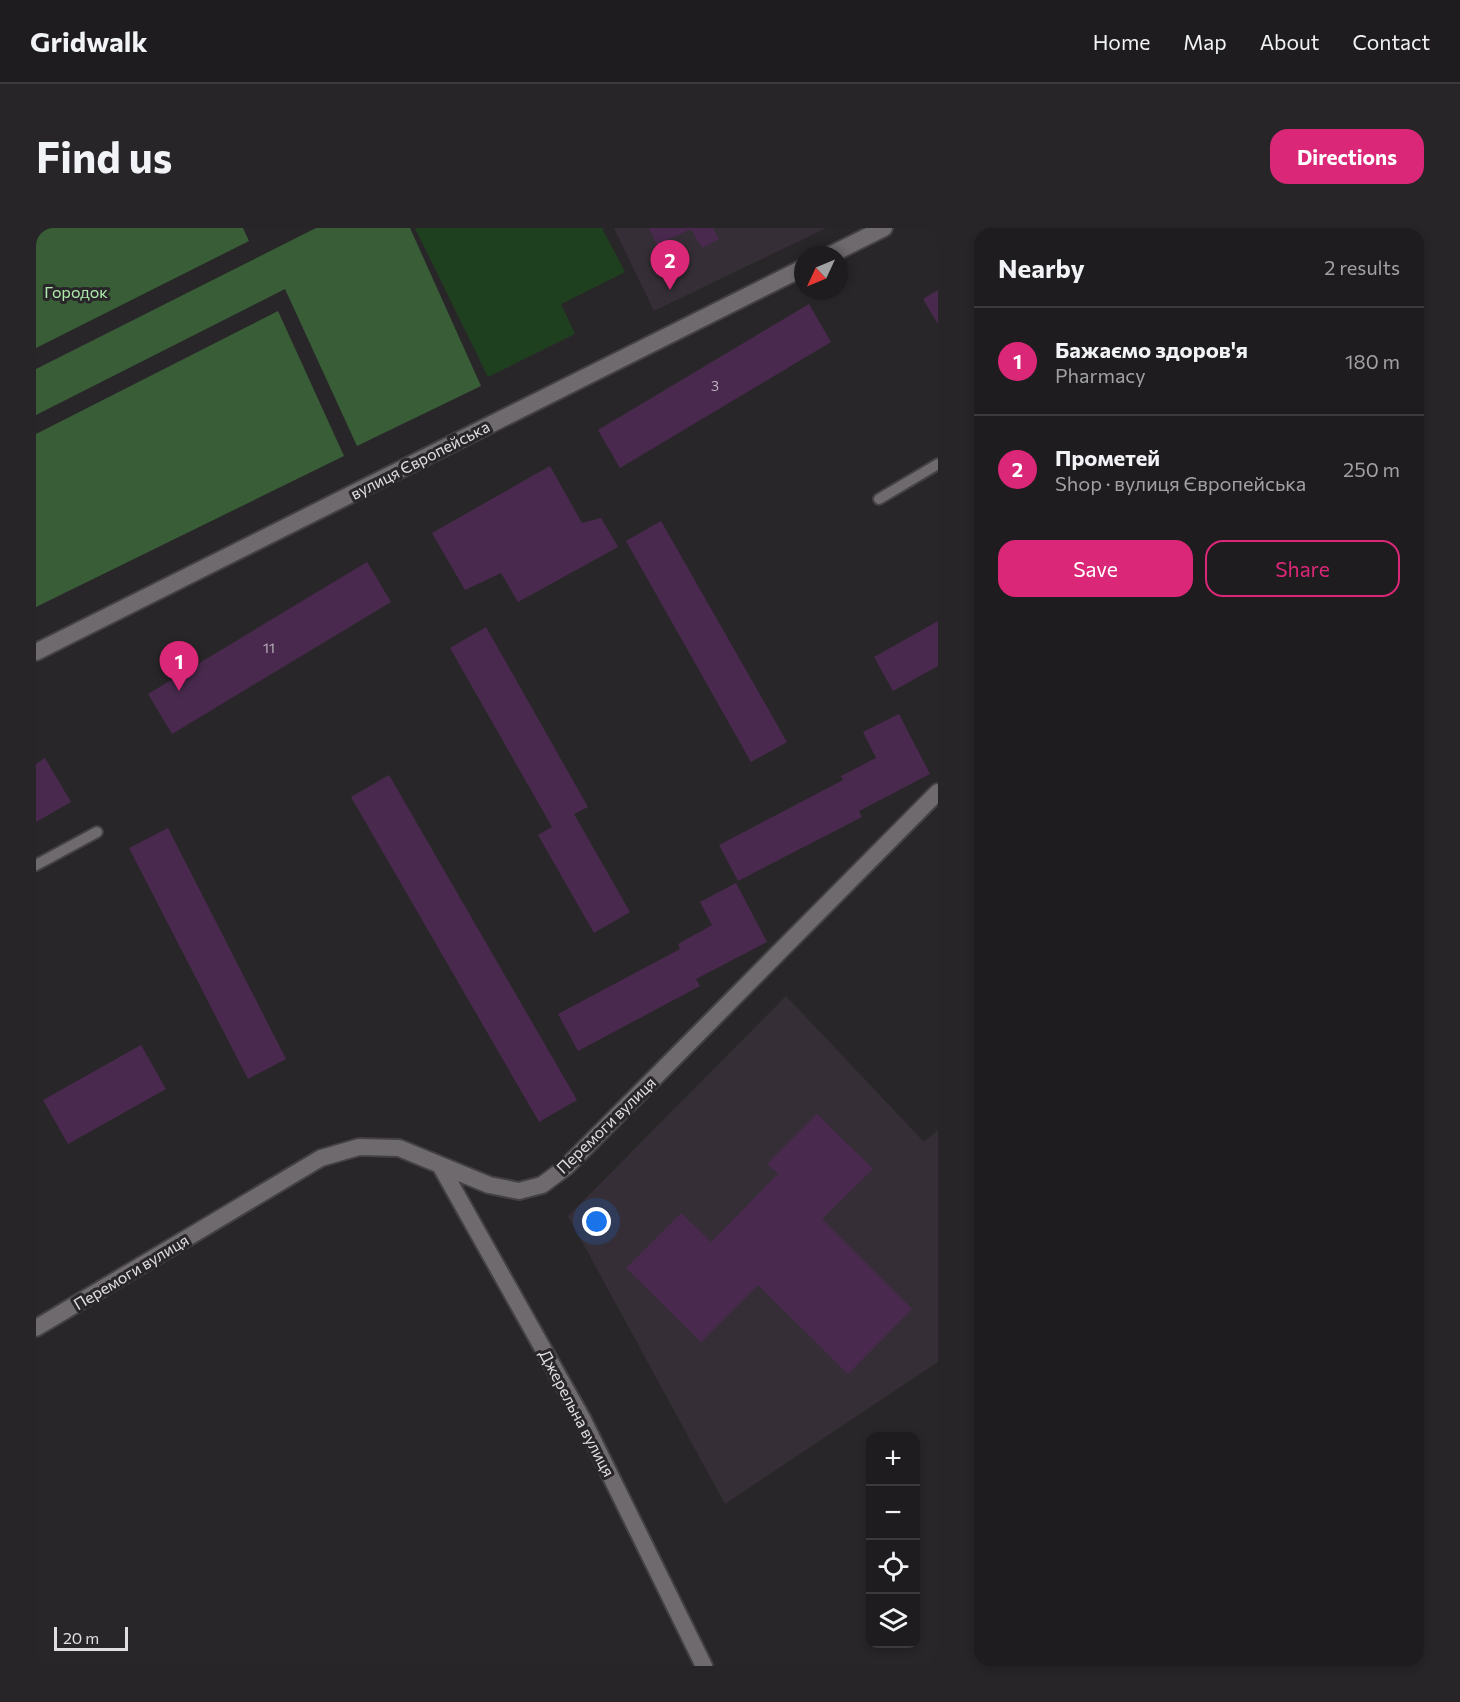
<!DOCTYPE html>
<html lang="en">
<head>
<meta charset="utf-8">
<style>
  :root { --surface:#1f1c1f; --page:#272528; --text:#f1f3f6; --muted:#a1a1a4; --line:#3c3a3d; --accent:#db2777 }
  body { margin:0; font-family:Commissioner,sans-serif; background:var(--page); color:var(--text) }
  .controls { position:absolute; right:18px; bottom:18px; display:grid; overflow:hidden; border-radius:12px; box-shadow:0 3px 9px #0003 }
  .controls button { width:54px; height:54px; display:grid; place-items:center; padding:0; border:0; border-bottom:2px solid var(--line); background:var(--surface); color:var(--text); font:30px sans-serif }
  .compass { position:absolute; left:758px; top:18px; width:54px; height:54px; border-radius:50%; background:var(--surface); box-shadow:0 3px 9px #0003; rotate:226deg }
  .scale { position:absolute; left:18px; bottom:15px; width:74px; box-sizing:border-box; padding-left:6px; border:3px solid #e0dee0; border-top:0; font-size:16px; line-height:21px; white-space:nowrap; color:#e0dee0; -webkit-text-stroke:4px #292629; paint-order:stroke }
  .you { position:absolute; left:561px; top:994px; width:21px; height:21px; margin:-15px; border:4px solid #fff; border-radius:50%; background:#1a73e8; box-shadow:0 0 0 9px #1a73e833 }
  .badge { display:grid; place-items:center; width:39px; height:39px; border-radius:50%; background:var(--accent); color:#fff; font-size:20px; font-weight:700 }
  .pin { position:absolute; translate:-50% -50px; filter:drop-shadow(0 2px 3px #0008) }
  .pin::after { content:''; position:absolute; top:32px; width:21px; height:18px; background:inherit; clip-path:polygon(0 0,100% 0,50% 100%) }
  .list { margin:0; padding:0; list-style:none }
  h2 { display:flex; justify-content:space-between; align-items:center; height:78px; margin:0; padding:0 24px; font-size:26px }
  h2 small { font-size:20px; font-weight:400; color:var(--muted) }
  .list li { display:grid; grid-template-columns:39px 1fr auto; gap:18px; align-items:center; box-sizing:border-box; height:108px; padding:0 24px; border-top:2px solid var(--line) }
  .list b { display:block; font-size:22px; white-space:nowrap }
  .list p { margin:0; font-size:20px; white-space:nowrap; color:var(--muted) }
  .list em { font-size:20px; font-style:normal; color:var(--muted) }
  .actions { display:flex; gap:12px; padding:18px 24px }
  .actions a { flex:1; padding:14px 0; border:2px solid var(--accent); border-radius:18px; text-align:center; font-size:21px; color:var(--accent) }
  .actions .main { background:var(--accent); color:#fff }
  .icon { flex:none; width:33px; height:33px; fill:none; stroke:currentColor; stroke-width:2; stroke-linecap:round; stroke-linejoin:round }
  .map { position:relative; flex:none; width:902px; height:1438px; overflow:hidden; border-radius:18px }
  header { display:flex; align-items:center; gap:36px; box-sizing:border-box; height:84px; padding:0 30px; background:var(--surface); border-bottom:2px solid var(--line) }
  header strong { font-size:28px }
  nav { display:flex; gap:33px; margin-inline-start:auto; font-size:21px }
  .intro { display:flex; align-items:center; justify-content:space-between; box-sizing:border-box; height:144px; padding:0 36px }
  h1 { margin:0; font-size:42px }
  .button { padding:15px 27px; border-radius:18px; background:var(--accent); color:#fff; font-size:21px; font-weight:700 }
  main { display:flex; gap:36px; padding:0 36px }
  aside { flex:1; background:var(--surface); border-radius:18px; box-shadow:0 3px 9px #0003 }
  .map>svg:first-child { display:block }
  .built { fill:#352e36 }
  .green { fill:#1f401f }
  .forest { fill:#385d37 }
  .building { fill:#492a4e }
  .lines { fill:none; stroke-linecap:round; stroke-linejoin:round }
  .service-casing { stroke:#434143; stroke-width:14 }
  .minor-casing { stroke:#434143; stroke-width:20 }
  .service { stroke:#6e6a6e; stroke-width:10 }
  .minor { stroke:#6e6a6e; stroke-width:16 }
  .labels { text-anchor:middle; stroke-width:6; stroke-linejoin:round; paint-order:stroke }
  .number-label { font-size:14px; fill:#bab1bc }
  .park-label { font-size:16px; fill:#afebad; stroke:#292629 }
  .street-label { font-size:16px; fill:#e0dee0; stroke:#292629 }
</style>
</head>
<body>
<header>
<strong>Gridwalk</strong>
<nav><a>Home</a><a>Map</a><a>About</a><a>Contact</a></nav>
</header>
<div class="intro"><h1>Find us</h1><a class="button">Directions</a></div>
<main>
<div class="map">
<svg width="902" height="1438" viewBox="0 0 902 1438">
  <rect width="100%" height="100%" fill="#292629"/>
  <!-- built -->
  <path class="built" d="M578,0H790L618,83Z
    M750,768L888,914L902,902V1134L689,1276L532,988Z"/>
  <!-- green -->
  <path class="green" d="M379,0H566L589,44L525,76L539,106L452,149Z"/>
  <!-- forest -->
  <path class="forest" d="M0,0H207L213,13L0,120Z
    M280,0H374L445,158L321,218L249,61L0,187V141Z
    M242,83L308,228L0,379V206Z"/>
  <!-- building -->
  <path class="building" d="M613,0H677L683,11L666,20L655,1L621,17Z
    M902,62V96L887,71Z
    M773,76L795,114L584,240L562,202Z
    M514,238L546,295L565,290L582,319L482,374L465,345L429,362L396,305Z
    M625,293L751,514L715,534L590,313Z
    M331,334L355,374L136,506L112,466Z
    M902,393V438L857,463L838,429Z
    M450,399L552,579L538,586L594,684L558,705L502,607L516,599L414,420Z
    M863,486L894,546L823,583L826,589L702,653L683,617L807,552L805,548L840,530L827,504Z
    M9,530L35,574L0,594V536Z
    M353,547L541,872L503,894L315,569Z
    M132,600L250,831L212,851L93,620Z
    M700,655L731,714L660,751L664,758L542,823L522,786L644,721L642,716L676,697L664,674Z
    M105,817L130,861L32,916L7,872Z
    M781,886L837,941L786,991L876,1081L812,1146L722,1057L665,1114L590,1040L645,985L675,1014L742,946L731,936Z"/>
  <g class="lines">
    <defs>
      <path id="service" d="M843,271L902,236
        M0,637L61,604"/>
      <path id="minor" d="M794,27L848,0
        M0,424L767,40
        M404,937L547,1192L668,1438
        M0,1100L285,930L323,919L363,920L453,957L483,963L506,957L530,939L902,564"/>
    </defs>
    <!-- service casing -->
    <use href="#service" class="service-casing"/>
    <!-- minor casing -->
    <use href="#minor" class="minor-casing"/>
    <!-- service -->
    <use href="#service" class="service"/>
    <!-- minor -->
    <use href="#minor" class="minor"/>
  </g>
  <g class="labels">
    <!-- number labels -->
    <g class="number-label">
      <text x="679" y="163">3</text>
      <text x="233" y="425">11</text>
    </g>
    <!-- park labels -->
    <g class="park-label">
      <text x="40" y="70">Городок</text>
    </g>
    <!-- street labels -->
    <g class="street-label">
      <text transform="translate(384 232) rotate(-27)" y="6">вулиця Європейська</text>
      <text transform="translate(570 897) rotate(-44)" y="6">Перемоги вулиця</text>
      <text transform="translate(95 1044) rotate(-31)" y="6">Перемоги вулиця</text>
      <text transform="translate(541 1185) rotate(62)" y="6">Джерельна вулиця</text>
    </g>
  </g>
</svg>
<div class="controls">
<button>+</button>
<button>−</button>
<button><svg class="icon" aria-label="locate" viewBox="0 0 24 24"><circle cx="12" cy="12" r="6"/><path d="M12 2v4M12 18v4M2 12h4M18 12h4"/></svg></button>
<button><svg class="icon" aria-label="layers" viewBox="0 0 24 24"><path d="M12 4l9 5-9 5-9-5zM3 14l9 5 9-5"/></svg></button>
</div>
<svg class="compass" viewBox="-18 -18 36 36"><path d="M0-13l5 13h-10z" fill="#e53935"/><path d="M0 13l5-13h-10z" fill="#a1a1a4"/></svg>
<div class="scale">20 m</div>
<div class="you"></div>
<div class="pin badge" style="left:143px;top:463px">1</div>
<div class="pin badge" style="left:634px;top:62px">2</div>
</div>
<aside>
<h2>Nearby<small>2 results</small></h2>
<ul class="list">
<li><span class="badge">1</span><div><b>Бажаємо здоров'я</b><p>Pharmacy</p></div><em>180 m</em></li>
<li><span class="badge">2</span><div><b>Прометей</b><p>Shop · вулиця Європейська</p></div><em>250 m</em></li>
</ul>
<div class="actions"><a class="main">Save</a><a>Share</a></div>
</aside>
</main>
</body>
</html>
